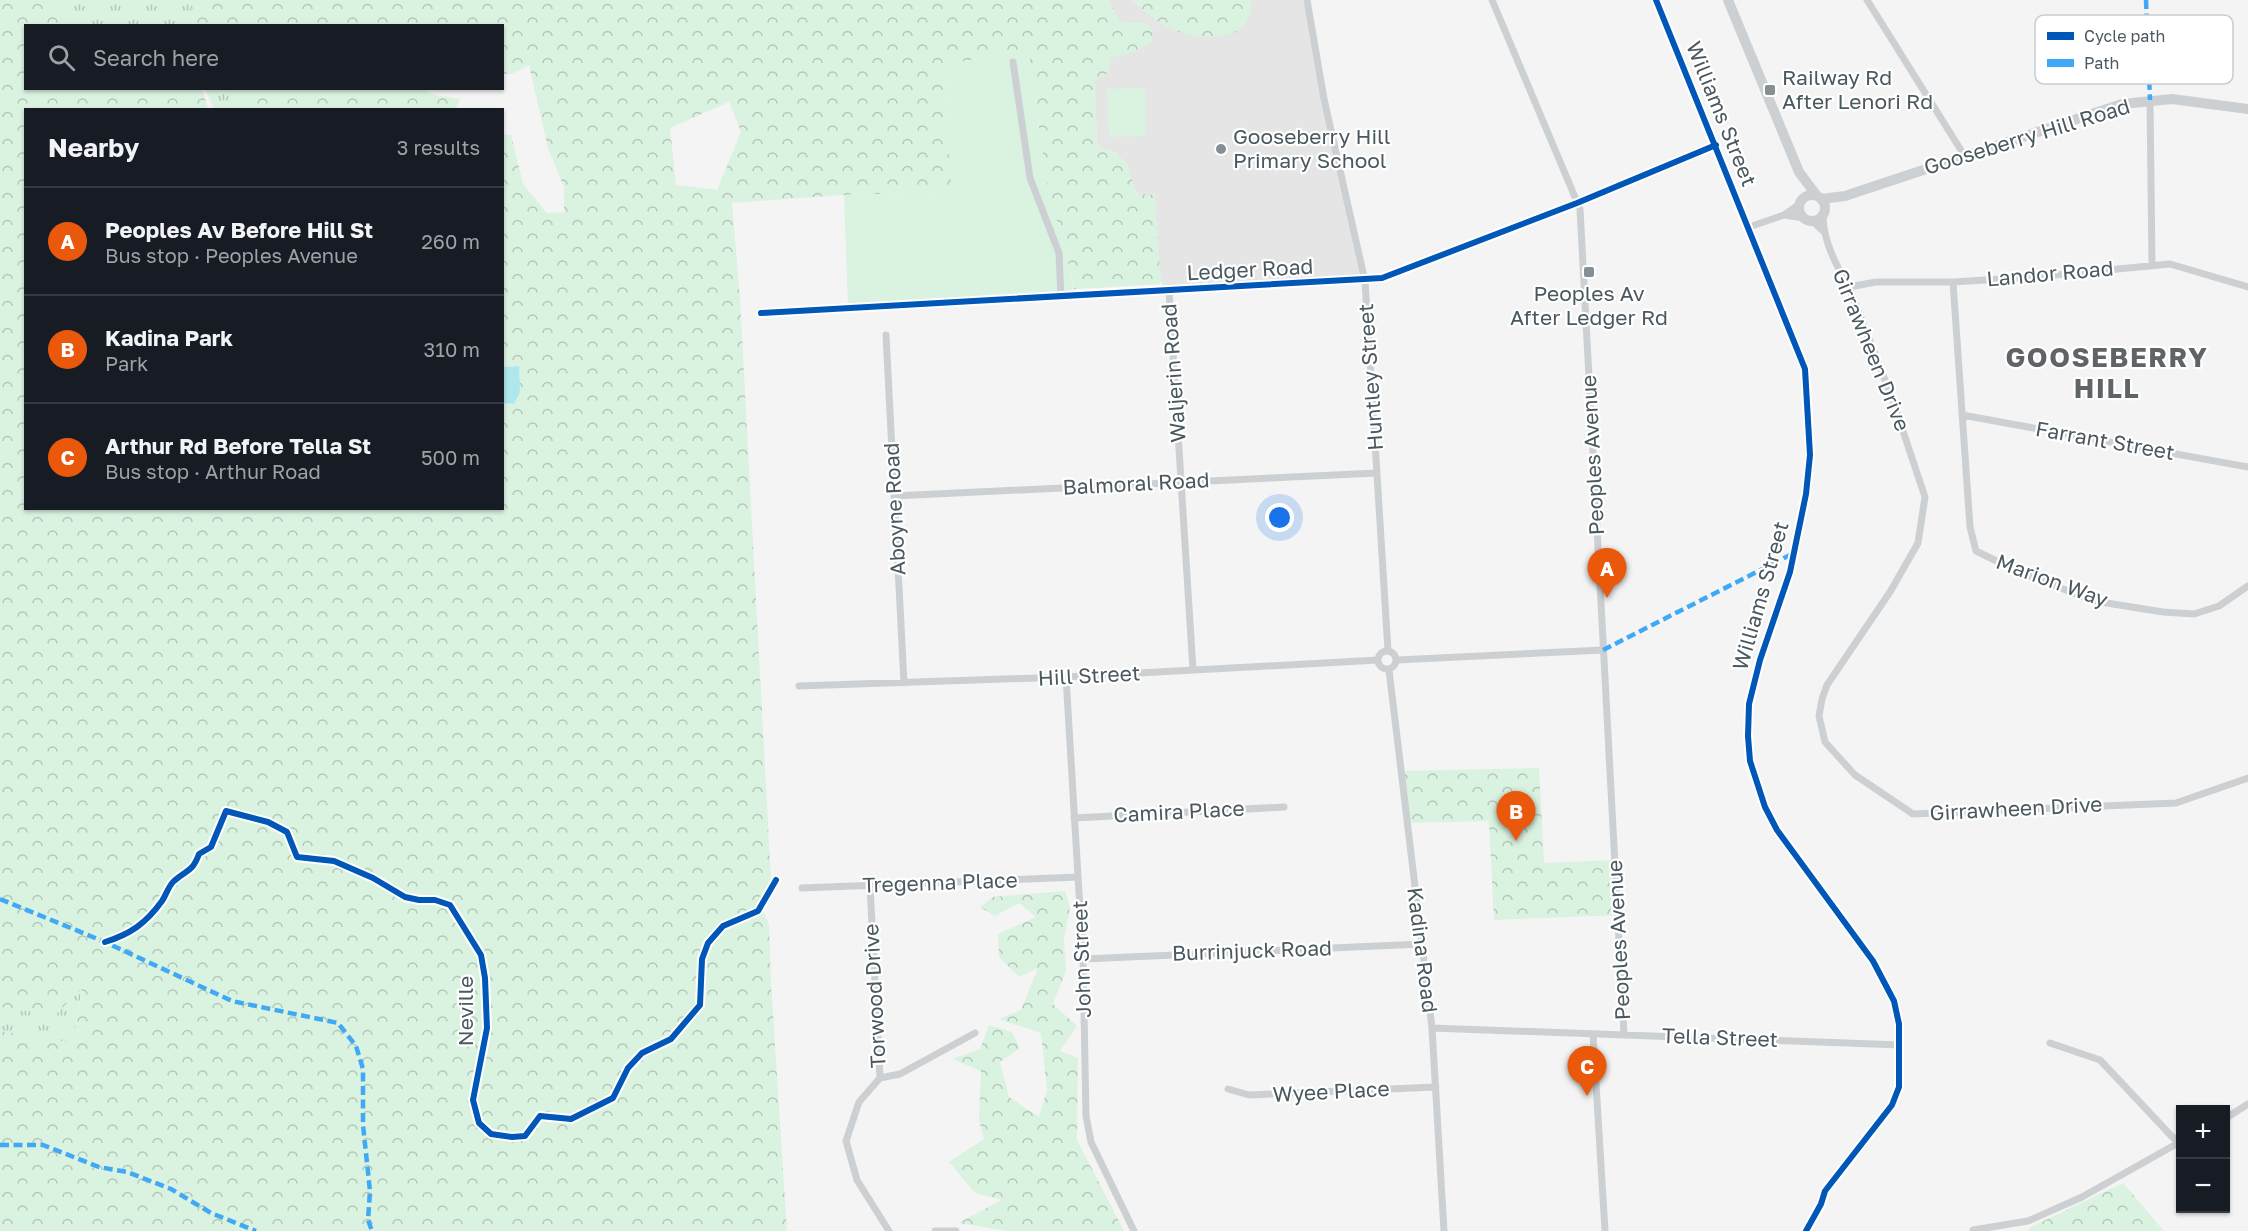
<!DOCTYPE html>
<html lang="en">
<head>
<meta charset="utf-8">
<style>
  :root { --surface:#171b24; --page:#20242c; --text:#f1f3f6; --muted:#9ea1a6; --line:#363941; --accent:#ea580c }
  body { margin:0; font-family:"Golos Text",sans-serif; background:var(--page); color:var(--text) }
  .controls { position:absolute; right:18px; bottom:18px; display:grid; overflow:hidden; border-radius:0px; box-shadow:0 2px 4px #0004 }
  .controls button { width:54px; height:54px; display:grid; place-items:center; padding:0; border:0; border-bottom:2px solid var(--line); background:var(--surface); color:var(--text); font:30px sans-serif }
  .you { position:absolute; left:1280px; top:518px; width:21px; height:21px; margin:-15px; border:4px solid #fff; border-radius:50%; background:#1a73e8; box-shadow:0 0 0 9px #1a73e833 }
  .badge { display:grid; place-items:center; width:39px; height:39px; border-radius:50%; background:var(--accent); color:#fff; font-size:20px; font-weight:700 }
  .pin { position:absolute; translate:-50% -50px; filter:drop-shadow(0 2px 3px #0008) }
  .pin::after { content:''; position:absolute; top:32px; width:21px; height:18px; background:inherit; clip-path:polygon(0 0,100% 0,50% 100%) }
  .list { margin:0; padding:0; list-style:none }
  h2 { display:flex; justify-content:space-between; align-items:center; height:78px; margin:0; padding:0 24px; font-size:26px }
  h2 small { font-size:20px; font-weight:400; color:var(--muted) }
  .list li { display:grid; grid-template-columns:39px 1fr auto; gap:18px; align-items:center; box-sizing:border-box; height:108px; padding:0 24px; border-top:2px solid var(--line) }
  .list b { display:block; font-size:22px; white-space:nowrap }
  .list p { margin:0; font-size:20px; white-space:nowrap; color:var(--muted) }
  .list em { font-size:20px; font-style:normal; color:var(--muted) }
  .icon { flex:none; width:33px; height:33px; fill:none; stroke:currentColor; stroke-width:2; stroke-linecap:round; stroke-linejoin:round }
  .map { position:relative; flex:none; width:2248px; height:1231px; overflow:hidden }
  .search { position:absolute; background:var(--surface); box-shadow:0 2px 4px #0004; left:24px; top:24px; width:480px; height:66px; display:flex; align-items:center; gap:15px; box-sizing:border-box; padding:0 21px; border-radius:0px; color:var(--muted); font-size:22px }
  .panel { position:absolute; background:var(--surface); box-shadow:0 2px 4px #0004; left:24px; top:108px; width:480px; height:402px; border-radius:0px }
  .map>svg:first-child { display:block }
  .education { fill:#e6e5e6 }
  .grass { fill:url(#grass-tufts) }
  .forest { fill:url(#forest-crowns); fill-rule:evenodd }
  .pitch { fill:#daf2e0 }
  .water { fill:#afe7ee }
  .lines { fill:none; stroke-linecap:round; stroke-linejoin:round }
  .street { stroke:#cdd0d2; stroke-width:7 }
  .secondary { stroke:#cdd0d2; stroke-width:10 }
  .quiet { stroke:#3fa9f5; stroke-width:4.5; stroke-dasharray:9 4.5; stroke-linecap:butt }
  .cycleway-casing { stroke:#fff; stroke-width:10 }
  .cycleway { stroke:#0057b8; stroke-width:6 }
  .poi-dot { fill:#868f94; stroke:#fff; stroke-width:2 }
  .labels { text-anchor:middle; stroke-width:4.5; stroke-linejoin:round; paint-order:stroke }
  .poi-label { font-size:21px; fill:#4a5860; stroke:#fff; text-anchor:start }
  .street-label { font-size:21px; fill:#4a5860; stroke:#fff }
  .district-label { font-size:27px; font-weight:bold; letter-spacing:1.5px; fill:#5f6467; stroke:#fff }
  .key { fill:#fff; stroke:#c9cdcf; stroke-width:1.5 }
  .key-label { font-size:16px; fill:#4a5860 }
</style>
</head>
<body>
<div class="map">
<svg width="2248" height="1231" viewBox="0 0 2248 1231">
  <defs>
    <pattern id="grass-tufts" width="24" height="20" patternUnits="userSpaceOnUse" patternTransform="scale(1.5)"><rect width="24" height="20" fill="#daf2e0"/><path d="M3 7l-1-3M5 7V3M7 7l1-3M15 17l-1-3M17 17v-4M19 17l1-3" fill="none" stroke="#b3c7b9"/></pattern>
    <pattern id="forest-crowns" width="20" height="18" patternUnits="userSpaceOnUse" patternTransform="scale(1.5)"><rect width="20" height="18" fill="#daf2e0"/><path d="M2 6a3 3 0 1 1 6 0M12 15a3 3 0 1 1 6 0" fill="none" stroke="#b3c7b9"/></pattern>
  </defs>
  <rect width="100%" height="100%" fill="#f4f4f4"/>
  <!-- education -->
  <path class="education" d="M1091,0H1307L1365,281L1164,291L1138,194L1132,185L1127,165L1116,153L1097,146Z"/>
  <!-- grass -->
  <path class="grass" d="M55,0H190L194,25H71L52,3Z
    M205,89H231L245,109H214Z
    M82,987L73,1043L0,1031V1007L55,1014Z"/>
  <!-- forest -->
  <path class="forest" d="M0,0H55L52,3L71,25L26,26V88L202,89L208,109L26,110V508H502L503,403L514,404L518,366L503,367V134L511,135L523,184L547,213L564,212V187L548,148L529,65L512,74H503L502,26L194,25L190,0H1109L1120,22C1134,26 1142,17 1153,29L1152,42L1136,51L1110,58L1108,73L1095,81L1097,145C1108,150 1121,154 1127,165C1132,174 1132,184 1137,194L1155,195L1161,284L1074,289L1063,240L1048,193L1029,54L985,58L943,65L952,192L843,195L732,203L740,299L771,881L766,899L759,903L769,924L771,983L787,1231H0V1031L73,1043L82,988L55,1015L0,1007ZM729,102L741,132L717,190L676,185L670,128Z
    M1131,0H1251C1256,46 1197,41 1169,28C1155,21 1143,10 1131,0Z
    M423,88L434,95L461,99L455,110H245L231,89Z
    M1539,768L1544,863L1615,860L1618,915L1494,920L1489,821L1407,823L1400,771Z
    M1065,891L1070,907L1064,938L1066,971L1053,1004L1077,1026L1060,1051L1078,1058L1077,1140L1124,1231H1007L958,1223L1002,1200L975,1193L949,1162L984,1139L979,1120L981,1071L952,1059L980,1049L989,1025L1012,1032L1020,1048L1000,1062L1009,1097L1039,1117L1047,1090L1041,1033L999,1019L1021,1010L1038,968L1019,977L999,957L998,934L1036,917L1019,903L995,916L980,907L993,897Z
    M2123,1183L2164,1231H2029V1228Z"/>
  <!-- pitch -->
  <path class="pitch" d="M1029,54L1048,193L1063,240L1075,296L848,308L844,195L952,192L943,65L985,58Z
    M1145,88L1146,136L1109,137L1107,89Z"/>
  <!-- water -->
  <path class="water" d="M519,366L520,392L514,404L503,403V367Z"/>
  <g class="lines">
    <!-- street -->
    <path class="street" d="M1307,0L1324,99L1365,281L1388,651
      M1492,0L1580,209L1624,1034
      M1656,0L1805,369L1810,455L1806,494L1790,572L1760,660L1749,704L1748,736L1750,761L1765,807L1777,830L1873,961L1894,1001L1899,1024V1087L1892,1105L1825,1191L1821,1204L1806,1231
      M1867,0L1964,155
      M1013,62L1030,178L1059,253L1061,297
      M2150,100L2152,264
      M1784,215L1804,218
      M1823,216C1823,241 1836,266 1849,287L1892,398L1925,497L1918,543L1890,592L1827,685L1822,699L1819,716L1825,742L1855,775L1913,814L2176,803L2248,778
      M1812,221L1823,231
      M1749,227L1784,215L1800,204
      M1953,282L1970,527L1976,551L2017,571L2094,601L2163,612L2194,614L2219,606L2248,586
      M1849,287L1876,282H1953L2034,277L2170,264L2248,287
      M1169,291L1193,670
      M761,313L1382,278L1577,203L1716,145
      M886,335L904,683
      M1962,415L2248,467
      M894,496L1377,473
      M1378 660a9 9 0 1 1 18 0a9 9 0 1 1-18 0Z
      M1397,660L1603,650
      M1389,670L1432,1028L1444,1231
      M1066,677L1083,959L1086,1116L1091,1142L1134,1231
      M799,686L1066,677L1378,660
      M1074,818L1284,807
      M870,886L880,1078L859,1102L846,1141L857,1180L889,1231
      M802,888L1078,877
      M1083,959L1422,944
      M1432,1028L1900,1045
      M1593,1034L1605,1231
      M2050,1043L2100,1060L2178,1143
      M880,1078L900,1074L975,1033
      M1228,1089L1249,1095L1436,1087
      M2226,1118L2248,1104
      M1973,1230L2028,1221L2082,1197L2180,1142
      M935,1231H956"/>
    <!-- secondary -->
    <path class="secondary" d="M1728,0L1799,172L1817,196
      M1799 208a13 13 0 1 1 26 0a13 13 0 1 1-26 0Z
      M1821,199L1845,196L2122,104L2172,99L2248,109"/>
    <!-- quiet -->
    <path class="quiet" d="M2146,0L2150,100
      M1603,650L1794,553
      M0,899L105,942L232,1001L338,1023L356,1046L363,1069V1125L370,1191L368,1220L372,1231
      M0,1145H43L99,1167L127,1172L171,1189L211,1213L256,1231"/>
    <defs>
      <path id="cycleway" d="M1656,0L1805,369L1810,455L1806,494L1790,572L1760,660L1749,704L1748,736L1750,761L1765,807L1777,830L1873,961L1894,1001L1899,1024V1087L1892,1105L1825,1191L1821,1204L1806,1231
        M761,313L1382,278L1577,203L1716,145
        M105,942C131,934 146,923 162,901C166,895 169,885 174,881C187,869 192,873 199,854L211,847L226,811L268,822L287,832L297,857L334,861L373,878L405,897L419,900H435L450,905L481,955L485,978L487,1028L473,1100L479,1123L491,1134L512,1137L525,1136L540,1116L571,1119L613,1098L628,1068L642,1053L671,1039L700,1005L702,959L708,943L723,926L758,911L776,880"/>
    </defs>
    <!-- cycleway casing -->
    <use href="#cycleway" class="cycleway-casing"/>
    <!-- cycleway -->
    <use href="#cycleway" class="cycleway"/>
  </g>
  <!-- markers -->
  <g class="poi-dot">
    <rect x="1764" y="84" width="12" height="12" rx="3"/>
    <circle cx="1221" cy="149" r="6"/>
    <rect x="1583" y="266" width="12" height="12" rx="3"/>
  </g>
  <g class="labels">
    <!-- poi labels -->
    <g class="poi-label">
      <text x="1782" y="85">Railway Rd<tspan x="1782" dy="24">After Lenori Rd</tspan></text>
      <text x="1233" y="144">Gooseberry Hill<tspan x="1233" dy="24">Primary School</tspan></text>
      <text x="1589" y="301" text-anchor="middle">Peoples Av<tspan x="1589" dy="24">After Ledger Rd</tspan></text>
    </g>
    <!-- street labels -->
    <g class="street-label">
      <text transform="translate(1721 114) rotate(68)" y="7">Williams Street</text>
      <text transform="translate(2027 137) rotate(-17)" y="7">Gooseberry Hill Road</text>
      <text transform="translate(1250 270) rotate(-3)" y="7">Ledger Road</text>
      <text transform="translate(2050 274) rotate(-5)" y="7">Landor Road</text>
      <text transform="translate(1871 350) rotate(68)" y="7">Girrawheen Drive</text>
      <text transform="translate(1174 373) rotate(-94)" y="7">Waljerin Road</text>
      <text transform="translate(1371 377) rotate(-94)" y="7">Huntley Street</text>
      <text transform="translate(2105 441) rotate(10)" y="7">Farrant Street</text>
      <text transform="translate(1593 455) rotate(-93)" y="7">Peoples Avenue</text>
      <text transform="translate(1136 484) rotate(-3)" y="7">Balmoral Road</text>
      <text transform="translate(895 509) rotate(-93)" y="7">Aboyne Road</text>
      <text transform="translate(2052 581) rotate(20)" y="7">Marion Way</text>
      <text transform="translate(1761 596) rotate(-74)" y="7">Williams Street</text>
      <text transform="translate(1089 676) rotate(-3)" y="7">Hill Street</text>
      <text transform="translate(2016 809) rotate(-3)" y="7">Girrawheen Drive</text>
      <text transform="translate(1179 812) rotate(-3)" y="7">Camira Place</text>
      <text transform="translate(940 883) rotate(-2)" y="7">Tregenna Place</text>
      <text transform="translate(1619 940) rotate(-93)" y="7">Peoples Avenue</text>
      <text transform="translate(1422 950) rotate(83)" y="7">Kadina Road</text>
      <text transform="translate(1252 951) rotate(-2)" y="7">Burrinjuck Road</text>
      <text transform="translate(1082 959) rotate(-92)" y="7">John Street</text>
      <text transform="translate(875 996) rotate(-93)" y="7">Torwood Drive</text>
      <text transform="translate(466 1011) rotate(-90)" y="7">Neville</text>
      <text transform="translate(1720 1038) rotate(2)" y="7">Tella Street</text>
      <text transform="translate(1331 1092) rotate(-3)" y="7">Wyee Place</text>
    </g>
    <!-- district labels -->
    <g class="district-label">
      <text x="2107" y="367">GOOSEBERRY<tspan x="2107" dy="31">HILL</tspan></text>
    </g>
  </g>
  <!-- legend -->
  <rect x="2035" y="15" width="198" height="69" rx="9" class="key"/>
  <rect x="2047" y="32" width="27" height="8" fill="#0057b8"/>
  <rect x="2047" y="59" width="27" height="8" fill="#3fa9f5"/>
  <g class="key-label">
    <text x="2084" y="42">Cycle path</text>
    <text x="2084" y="69">Path</text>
  </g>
</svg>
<div class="controls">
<button>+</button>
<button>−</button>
</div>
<div class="you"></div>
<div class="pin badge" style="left:1607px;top:598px">A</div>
<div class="pin badge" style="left:1516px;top:841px">B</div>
<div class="pin badge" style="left:1587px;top:1096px">C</div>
<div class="search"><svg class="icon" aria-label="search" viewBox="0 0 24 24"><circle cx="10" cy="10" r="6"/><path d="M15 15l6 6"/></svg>Search here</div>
<section class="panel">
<h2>Nearby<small>3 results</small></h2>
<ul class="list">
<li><span class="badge">A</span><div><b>Peoples Av Before Hill St</b><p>Bus stop · Peoples Avenue</p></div><em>260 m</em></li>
<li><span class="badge">B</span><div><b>Kadina Park</b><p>Park</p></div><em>310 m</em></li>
<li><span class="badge">C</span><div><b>Arthur Rd Before Tella St</b><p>Bus stop · Arthur Road</p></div><em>500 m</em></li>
</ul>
</section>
</div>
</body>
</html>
